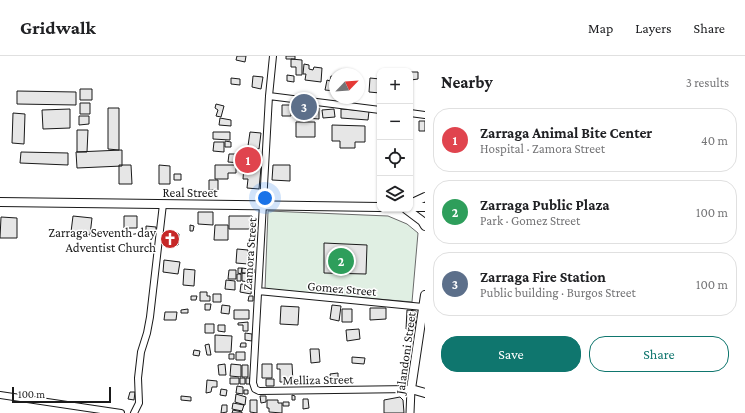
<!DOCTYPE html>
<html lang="en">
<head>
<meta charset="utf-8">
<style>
  :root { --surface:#fff; --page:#f6f6f6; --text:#202124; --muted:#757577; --line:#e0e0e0; --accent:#0f766e }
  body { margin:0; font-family:"Crimson Pro",serif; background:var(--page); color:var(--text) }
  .controls { position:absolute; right:12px; top:12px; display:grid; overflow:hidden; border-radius:8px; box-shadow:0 1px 3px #0004 }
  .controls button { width:36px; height:36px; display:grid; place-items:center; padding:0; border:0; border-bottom:1px solid var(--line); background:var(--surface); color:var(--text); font:20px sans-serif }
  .compass { position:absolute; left:329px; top:12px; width:36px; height:36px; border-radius:50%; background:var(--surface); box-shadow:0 1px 3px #0004; rotate:65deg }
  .scale { position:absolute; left:12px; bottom:10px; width:99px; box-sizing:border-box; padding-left:4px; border:2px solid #1a1a1a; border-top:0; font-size:11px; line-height:14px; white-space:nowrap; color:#1a1a1a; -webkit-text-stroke:3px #fff; paint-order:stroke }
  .you { position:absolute; left:265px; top:142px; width:14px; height:14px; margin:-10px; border:3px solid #fff; border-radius:50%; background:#1a73e8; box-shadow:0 0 0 6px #1a73e833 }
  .badge { display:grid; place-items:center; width:26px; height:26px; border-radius:50%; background:var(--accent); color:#fff; font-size:13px; font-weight:700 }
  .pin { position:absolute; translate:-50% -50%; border:2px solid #fff; box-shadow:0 1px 4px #0006 }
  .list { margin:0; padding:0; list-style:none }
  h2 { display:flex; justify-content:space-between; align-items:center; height:52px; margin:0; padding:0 16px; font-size:17px }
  h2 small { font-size:13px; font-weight:400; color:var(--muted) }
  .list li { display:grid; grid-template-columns:26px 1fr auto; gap:12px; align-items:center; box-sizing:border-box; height:64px; margin:0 8px 8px; padding:0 8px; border:1px solid var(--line); border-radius:16px }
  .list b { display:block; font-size:15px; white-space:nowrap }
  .list p { margin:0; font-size:13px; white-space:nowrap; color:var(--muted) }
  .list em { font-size:13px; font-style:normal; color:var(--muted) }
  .actions { display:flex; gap:8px; padding:12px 16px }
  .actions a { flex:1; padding:9px 0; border:1px solid var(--accent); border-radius:16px; text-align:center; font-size:14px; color:var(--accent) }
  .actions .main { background:var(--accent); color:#fff }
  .icon { flex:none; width:22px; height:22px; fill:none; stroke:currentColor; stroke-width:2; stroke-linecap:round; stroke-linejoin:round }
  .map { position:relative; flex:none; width:425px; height:357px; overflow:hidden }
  header { display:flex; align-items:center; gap:24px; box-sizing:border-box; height:56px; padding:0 20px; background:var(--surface); border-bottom:1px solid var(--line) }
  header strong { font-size:19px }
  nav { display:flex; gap:22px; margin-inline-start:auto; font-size:14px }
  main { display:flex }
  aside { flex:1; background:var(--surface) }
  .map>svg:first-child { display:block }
  .green { fill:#e0efe3; stroke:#6a6a6a }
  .building { fill:#e6e6e6; stroke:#1a1a1a }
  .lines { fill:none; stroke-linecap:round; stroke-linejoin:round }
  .minor-casing { stroke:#1a1a1a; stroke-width:8 }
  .tertiary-casing { stroke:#1a1a1a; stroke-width:9 }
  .secondary-casing { stroke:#1a1a1a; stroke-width:10 }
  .minor { stroke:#fff; stroke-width:6 }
  .tertiary { stroke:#fff; stroke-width:7 }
  .secondary { stroke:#fff; stroke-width:8 }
  .labels { text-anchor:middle; stroke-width:3; stroke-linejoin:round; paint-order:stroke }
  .street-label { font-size:13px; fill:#1a1a1a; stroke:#fff }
  .poi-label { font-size:13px; fill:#1a1a1a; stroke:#fff; text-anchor:end }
</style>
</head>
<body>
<header>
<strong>Gridwalk</strong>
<nav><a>Map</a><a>Layers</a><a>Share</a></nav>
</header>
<main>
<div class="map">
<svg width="425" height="357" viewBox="0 0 425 357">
  <rect width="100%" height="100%" fill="#fff"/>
  <!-- green -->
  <path class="green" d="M268,155L388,160L407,168L418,177L412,246L265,233Z"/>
  <!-- building -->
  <path class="building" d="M237,0H246L245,6L236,4Z
    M286,0H295V3H286Z
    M291,3L302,4V19H296V11H291Z
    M304,8L309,9V13L313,14L314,11L322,12L321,26L305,24L306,18H303Z
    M411,16H418V23L411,24Z
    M287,19L294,20V26L287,25Z
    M253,20L263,21L261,33L252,31Z
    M331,20L335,21V35L325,34L327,24L330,25Z
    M231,22L240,23V29L231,28Z
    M370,22L380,23V37L369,36Z
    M80,33H92V44H80Z
    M17,35L76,36V49L17,48Z
    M80,47H90V58H80Z
    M216,48L224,50L221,61L216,60L218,54L215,52Z
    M282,49H291V60H282Z
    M108,52H119V94L108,93Z
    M307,52H319V63L306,62Z
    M70,53V72L43,73L42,54Z
    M334,53L335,61L323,62L322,54Z
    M341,53L369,55L368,64L341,62Z
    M13,57L25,58L24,88L12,87Z
    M79,60H89V68L79,69Z
    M220,62L231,64V70L219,69Z
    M419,65H425V75H419Z
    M296,66H315V81H296Z
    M332,69L365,70V86H355V92H340V85H332Z
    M77,74H88L87,96H77Z
    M213,76H230V84L213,83Z
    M250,76L261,77L259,93L248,90Z
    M225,85L231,86V91H225Z
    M214,86H224V96L213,95Z
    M122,94V110L77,112L76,96Z
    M21,96L68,97V109L20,107Z
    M245,96H252V100L262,101L259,133L247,132L248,123H243Z
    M229,98H242V107L228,106Z
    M119,109H131L132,128H119Z
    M159,109L170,110V128H159Z
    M215,109H236V117H228V123H215Z
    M273,109H290V125L272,124Z
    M174,118H181V124H174Z
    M209,124H218V134H209Z
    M198,156H213V169L198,168Z
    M73,160L92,162L90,179L71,176Z
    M124,160H137V172H124Z
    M229,160H252L253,173H229Z
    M1,161L17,162V182H0Z
    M190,169L194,170L193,175H190Z
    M215,169H228V184H214Z
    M146,170L156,171V176L146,175Z
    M163,177L179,178L178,189L162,188Z
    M324,187L367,189L366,218L324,217Z
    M237,193L248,194V208L236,207Z
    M164,204L180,206L178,218L163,216Z
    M238,212H242L241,218L238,217Z
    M242,212L249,213V217H242Z
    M250,212L254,213V217H250Z
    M184,213L195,214L194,230L183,229Z
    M229,214H236V223H228Z
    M242,217L249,218V226L242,225Z
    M237,218H241V225H237Z
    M226,224L235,225V234L225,233Z
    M241,228L252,229L251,238L240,236Z
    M200,236H207V240H210V245H200Z
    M213,238H221V246H213Z
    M191,240H197L196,244H191Z
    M249,240H253V245H248Z
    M205,248H211L210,254H205Z
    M222,249L230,250L229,258L221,257Z
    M332,249L341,250L339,265L330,263Z
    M281,250L299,251L298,269L280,268Z
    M370,252H386V263L370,264Z
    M188,253V257H181V254Z
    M342,253H352V266H342Z
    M234,254H249V263H234Z
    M407,254L416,255L415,273H406Z
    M165,256H177L176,264H164Z
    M248,266V275H243V269H238V267Z
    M205,268H214V277H205Z
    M218,269H225V276L218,275Z
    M359,273L360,283L347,285L346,274Z
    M245,277L252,278V285L245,284Z
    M215,279L232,280L231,296H215Z
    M241,287H246V291H240Z
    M209,288L211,299H207L205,289Z
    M310,293H319L320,306L311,307Z
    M194,294L200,295L199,300L193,299Z
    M236,296H245V304H236Z
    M229,298H234V303H229Z
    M352,301L365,302L364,308L352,307Z
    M225,308L226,319H219L218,309Z
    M231,308L241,309V321L230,320Z
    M262,308H272V322H262Z
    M277,308H292L293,326H280V313H277Z
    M242,309H248V321H242Z
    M338,317V324H331L330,318Z
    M230,322H239V328H230Z
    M240,322H245V328H240Z
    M246,322H250V328H246Z
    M266,323H274V330H266Z
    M207,324L217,325V331H212L211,336L206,337Z
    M237,330L243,331V338L236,337Z
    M221,333L227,334L226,340L220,339Z
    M244,334H248V338H244Z
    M130,336H135L134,344L128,343Z
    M236,338L246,341L245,349L235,346Z
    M292,339L295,340V344H292Z
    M181,340L191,341V345L181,344Z
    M260,340H266V346L261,347Z
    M400,341L403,344L404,357H384V344Z
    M303,343H308L309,352L303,353Z
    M250,344H257V357L250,356Z
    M267,344H278V347H282V357L269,356V352H267Z
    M283,346H289V350H283Z
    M233,347L244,349L242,355L232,353Z
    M222,349H227V356L221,357Z
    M233,354L242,356V357H232Z"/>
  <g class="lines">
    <defs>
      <path id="minor" d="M273,0L269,40L253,327L255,333L259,335L411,333
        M269,40L380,54
        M410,57L425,59
        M258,235L423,251
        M0,339L121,357
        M134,357L139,347L138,322L141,296L147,277L150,261L163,148"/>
      <path id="tertiary" d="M410,357L411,333"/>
      <path id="secondary" d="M0,146L380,151
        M410,148L425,141
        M410,151H425
        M406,153L422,165L425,170
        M425,239L411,333L425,337"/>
    </defs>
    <!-- minor casing -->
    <use href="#minor" class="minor-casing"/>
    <!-- tertiary casing -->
    <use href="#tertiary" class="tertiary-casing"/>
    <!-- secondary casing -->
    <use href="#secondary" class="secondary-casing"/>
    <!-- minor -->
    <use href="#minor" class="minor"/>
    <!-- tertiary -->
    <use href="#tertiary" class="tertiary"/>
    <!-- secondary -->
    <use href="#secondary" class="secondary"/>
  </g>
  <!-- icons -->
  <defs>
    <symbol id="church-disc" viewBox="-11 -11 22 22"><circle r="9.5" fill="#c62828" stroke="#fff"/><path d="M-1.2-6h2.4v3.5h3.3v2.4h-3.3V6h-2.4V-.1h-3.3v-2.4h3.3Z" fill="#fff"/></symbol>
  </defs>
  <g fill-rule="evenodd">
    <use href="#church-disc" x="159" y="172" width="22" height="22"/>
  </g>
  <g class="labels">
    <!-- street labels -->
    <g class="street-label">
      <text x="190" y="141">Real Street</text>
      <text transform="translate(249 198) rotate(-86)" y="5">Zamora Street</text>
      <text transform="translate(342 232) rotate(5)" y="5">Gomez Street</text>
      <text transform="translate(405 297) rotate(-82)" y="5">Jalandoni Street</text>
      <text transform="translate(318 323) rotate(-1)" y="5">Melliza Street</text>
    </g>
    <!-- poi labels -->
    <g class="poi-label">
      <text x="156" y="181">Zarraga Seventh-day<tspan x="156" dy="15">Adventist Church</tspan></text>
    </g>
  </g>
</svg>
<div class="controls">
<button>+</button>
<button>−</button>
<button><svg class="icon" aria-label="locate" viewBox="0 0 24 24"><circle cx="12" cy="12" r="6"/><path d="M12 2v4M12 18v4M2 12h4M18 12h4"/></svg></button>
<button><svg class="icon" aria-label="layers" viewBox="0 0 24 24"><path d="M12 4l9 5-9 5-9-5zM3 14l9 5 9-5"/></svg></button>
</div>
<svg class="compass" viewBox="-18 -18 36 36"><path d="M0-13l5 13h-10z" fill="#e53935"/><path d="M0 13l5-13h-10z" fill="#757577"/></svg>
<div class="scale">100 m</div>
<div class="you"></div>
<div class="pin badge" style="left:248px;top:104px;background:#e0444e">1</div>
<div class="pin badge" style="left:341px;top:205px;background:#2e9e5b">2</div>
<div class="pin badge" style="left:304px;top:51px;background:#5c6f8a">3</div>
</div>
<aside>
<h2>Nearby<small>3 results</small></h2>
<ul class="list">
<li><span class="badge" style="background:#e0444e">1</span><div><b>Zarraga Animal Bite Center</b><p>Hospital · Zamora Street</p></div><em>40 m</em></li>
<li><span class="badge" style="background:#2e9e5b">2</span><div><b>Zarraga Public Plaza</b><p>Park · Gomez Street</p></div><em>100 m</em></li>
<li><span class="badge" style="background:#5c6f8a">3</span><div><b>Zarraga Fire Station</b><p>Public building · Burgos Street</p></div><em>100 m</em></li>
</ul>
<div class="actions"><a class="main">Save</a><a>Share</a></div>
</aside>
</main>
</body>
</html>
